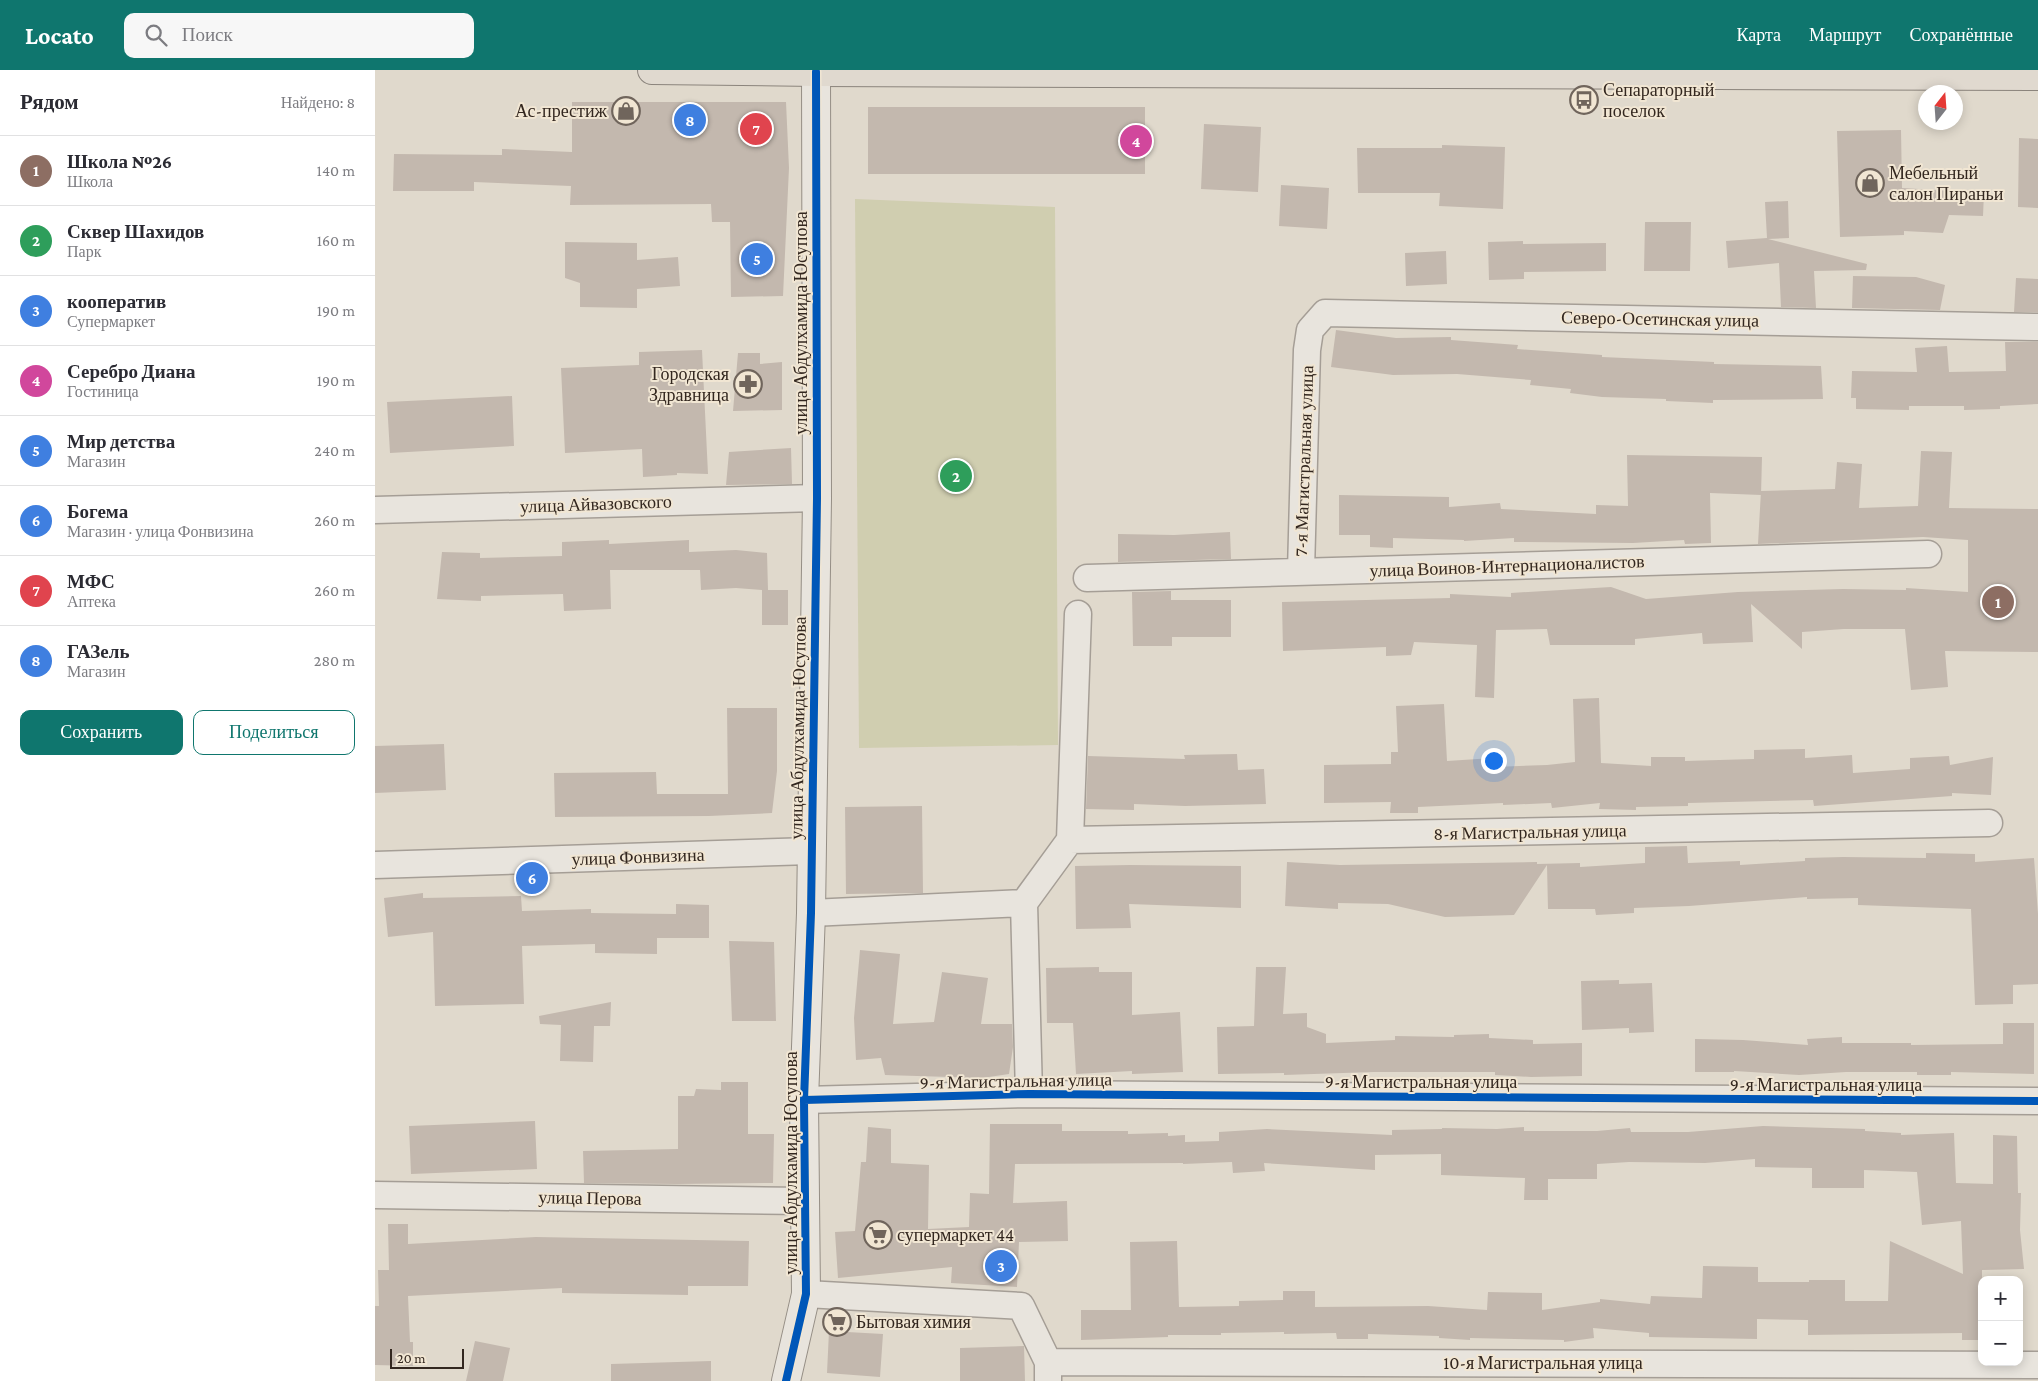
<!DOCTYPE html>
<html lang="ru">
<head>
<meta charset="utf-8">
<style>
  :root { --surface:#fff; --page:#f7f7f7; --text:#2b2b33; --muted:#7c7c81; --line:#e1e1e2; --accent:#0f766e }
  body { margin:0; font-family:"Crimson Pro",serif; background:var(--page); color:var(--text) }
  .controls { position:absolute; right:15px; bottom:15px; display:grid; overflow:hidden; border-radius:10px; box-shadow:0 2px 12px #0003 }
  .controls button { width:45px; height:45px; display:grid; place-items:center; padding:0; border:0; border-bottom:1px solid var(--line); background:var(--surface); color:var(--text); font:25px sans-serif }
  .compass { position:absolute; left:1543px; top:15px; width:45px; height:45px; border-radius:50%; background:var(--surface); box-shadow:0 2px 12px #0003; rotate:17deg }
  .scale { position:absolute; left:15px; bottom:12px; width:74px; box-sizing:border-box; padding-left:5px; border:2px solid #33271f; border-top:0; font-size:14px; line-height:18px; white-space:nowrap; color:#33271f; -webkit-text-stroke:4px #f1e6d3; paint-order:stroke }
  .you { position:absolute; left:1118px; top:690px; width:18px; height:18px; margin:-12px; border:4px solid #fff; border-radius:50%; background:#1a73e8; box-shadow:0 0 0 8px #1a73e833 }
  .badge { display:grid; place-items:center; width:32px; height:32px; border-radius:50%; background:var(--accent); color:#fff; font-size:16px; font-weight:700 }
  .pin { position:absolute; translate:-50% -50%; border:2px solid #fff; box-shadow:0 1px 5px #0006 }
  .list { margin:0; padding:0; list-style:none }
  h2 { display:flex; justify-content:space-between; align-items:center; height:65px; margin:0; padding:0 20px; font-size:21px }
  h2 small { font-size:16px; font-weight:400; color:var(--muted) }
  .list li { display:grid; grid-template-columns:32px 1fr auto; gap:15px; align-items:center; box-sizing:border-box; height:70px; padding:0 20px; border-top:1px solid var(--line) }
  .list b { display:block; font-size:19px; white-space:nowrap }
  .list p { margin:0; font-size:16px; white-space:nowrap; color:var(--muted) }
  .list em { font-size:16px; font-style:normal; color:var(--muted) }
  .actions { display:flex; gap:10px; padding:15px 20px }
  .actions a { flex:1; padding:11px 0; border:1px solid var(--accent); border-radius:10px; text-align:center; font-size:18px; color:var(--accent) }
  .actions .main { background:var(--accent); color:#fff }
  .icon { flex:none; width:28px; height:28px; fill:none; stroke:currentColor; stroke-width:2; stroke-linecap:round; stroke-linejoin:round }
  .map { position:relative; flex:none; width:1663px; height:1311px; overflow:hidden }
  header { display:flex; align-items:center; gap:30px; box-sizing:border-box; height:70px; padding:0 25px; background:var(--accent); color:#fff }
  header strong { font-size:24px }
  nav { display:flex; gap:28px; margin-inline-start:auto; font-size:18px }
  .search { width:350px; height:45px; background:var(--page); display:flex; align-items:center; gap:12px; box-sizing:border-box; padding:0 18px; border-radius:10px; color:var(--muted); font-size:19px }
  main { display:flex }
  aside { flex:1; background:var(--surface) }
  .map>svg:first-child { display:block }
  .green { fill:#d0ceb0 }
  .building { fill:#c3b8ae }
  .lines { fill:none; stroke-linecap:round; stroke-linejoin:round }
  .street-casing { stroke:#a59e96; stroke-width:29 }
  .secondary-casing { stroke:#958e85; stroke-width:30 }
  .primary-casing { stroke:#8b847c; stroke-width:30 }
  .street { stroke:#e8e4dd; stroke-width:26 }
  .secondary { stroke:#e8e4dd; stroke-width:28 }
  .primary { stroke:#e0d9cf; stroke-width:28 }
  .cycleway-casing { stroke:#f1e6d3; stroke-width:11 }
  .cycleway { stroke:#0057b8; stroke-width:8 }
  .labels { text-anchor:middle; stroke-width:4; stroke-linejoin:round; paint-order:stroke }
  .poi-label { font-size:18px; fill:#33271f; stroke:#f1e6d3; text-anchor:start }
  .street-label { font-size:18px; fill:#33271f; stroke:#f1e6d3 }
</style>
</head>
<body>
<header>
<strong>Locato</strong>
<div class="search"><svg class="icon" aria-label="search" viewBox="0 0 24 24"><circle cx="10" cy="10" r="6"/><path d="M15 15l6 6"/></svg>Поиск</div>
<nav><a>Карта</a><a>Маршрут</a><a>Сохранённые</a></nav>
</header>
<main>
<aside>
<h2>Рядом<small>Найдено: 8</small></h2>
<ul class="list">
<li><span class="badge" style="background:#8d6e63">1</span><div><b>Школа №26</b><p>Школа</p></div><em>140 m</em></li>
<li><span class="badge" style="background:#2e9e5b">2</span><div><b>Сквер Шахидов</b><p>Парк</p></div><em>160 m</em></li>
<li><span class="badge" style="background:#3f7fe0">3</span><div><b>кооператив</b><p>Супермаркет</p></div><em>190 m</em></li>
<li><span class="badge" style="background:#d1479c">4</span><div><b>Серебро Диана</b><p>Гостиница</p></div><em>190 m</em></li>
<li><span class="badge" style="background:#3f7fe0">5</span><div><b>Мир детства</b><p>Магазин</p></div><em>240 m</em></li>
<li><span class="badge" style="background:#3f7fe0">6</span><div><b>Богема</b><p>Магазин · улица Фонвизина</p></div><em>260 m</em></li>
<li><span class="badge" style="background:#e0444e">7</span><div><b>МФС</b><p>Аптека</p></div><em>260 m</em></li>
<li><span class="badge" style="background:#3f7fe0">8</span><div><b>ГАЗель</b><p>Магазин</p></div><em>280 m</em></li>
</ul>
<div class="actions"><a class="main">Сохранить</a><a>Поделиться</a></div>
</aside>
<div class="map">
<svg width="1663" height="1311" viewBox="0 0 1663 1311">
  <rect width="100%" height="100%" fill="#e0d9cc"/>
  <!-- green -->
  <path class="green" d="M480,129L680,137L683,675L484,678Z"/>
  <!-- building -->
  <path class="building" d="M197,32H411L414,98L408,226L356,227L355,152H337L336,134L195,135L196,116L99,112V121H18L19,84L127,85V79L197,82Z
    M493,37H770V104H493Z
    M829,54L886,57L883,122L826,119Z
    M1526,60L1527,118L1609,123L1608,146L1574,145L1568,163L1529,161V165L1465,167L1462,61Z
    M1644,68L1663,69V138L1643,137Z
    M1067,75L1130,77L1128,139L1064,136L1065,123H983L982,78H1067Z
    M906,115L954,118L952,159L904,156Z
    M1413,131L1414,168L1393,169L1492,194L1491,200L1439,201L1441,238L1406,237L1404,193L1353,198L1351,171L1392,168L1390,132Z
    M1270,152H1316L1315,201H1269Z
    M1148,171V174L1231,173V201L1149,202V209L1114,210L1113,172Z
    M190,172L262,173V190L303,187L305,216L262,219V238L205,237V213L190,208Z
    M1071,181L1072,214L1031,216L1030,183Z
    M1478,206L1541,207L1570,215L1565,240L1477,238Z
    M1641,208L1663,209V242H1639Z
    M961,260L1021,268L1076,267V270L1143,275L1142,279L1227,285V287L1339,292V294L1446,296L1448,329L1338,330V333L1291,331V329L1227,327L1195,323L1196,319L1155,315L1156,310L1082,304L1018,305L956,297Z
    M1630,272H1663V334L1625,336V339L1589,340V336H1534V340L1481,339V328H1476L1477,301L1542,302L1540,278L1572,276L1574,302L1631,301Z
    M327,280L333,404L302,403V405L268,407L267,379L190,383L186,298L264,295V282Z
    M363,283H385V294L407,292V340L358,341Z
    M137,326L139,376L15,383L12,332Z
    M416,378L417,414L351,415L354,382Z
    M1546,381L1577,382L1574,438L1663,439V582L1570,581L1573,617L1536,620L1530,559H1469L1427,562V579L1376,534L1378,572L1328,574L1327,563L1260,569V575H1175L1172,559L1121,560L1119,628L1100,627L1102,575L1039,572L1036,585L1011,586V577L908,581L907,532L1075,528V524L1136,527V523L1236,517L1271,529L1363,522L1468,519L1531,520V518L1593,522V470L1548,467L1383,474L1386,421L1460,419L1462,392L1487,394L1484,438L1543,436Z
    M1252,385L1387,387L1386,425L1335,423L1336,473L1310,474L1309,470L1258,473L1139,472V468L1089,471V470L1018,468V478L995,477V465H964V425L1074,427V437L1125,433L1126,439L1221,444V435L1253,436Z
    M855,462L856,489L743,492V464L799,465Z
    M234,470V474L314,470V482L361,480L392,483L393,520H413V555H387V520L361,518L326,520L325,500H235L236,539L189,541L188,524L106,526V531L62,529L67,482L105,483V488L187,486V472Z
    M796,521V530H856V567H797V576H758L757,522Z
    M1224,628L1226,693L1276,696V687H1310V691L1379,689V680L1430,679V688L1477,685L1478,703L1535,699V688L1574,686L1575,695L1618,687L1616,725L1577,723V726L1439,736L1438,730L1313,733V736L1261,737V740L1224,739L1225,733L1177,738L1176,733L1128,735V733L1043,737V743H1015L1016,732L949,733V695L1016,694V682H1023L1021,636L1069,634L1072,691L1118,688V697L1172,695L1200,692L1198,629Z
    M352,638H402V701L397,743L334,746L180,747L179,703L281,702L282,724H353Z
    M69,674L71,720L0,723V676Z
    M862,684L863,700L889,699L891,734L810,736L759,734V740L711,739L713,686L810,689L809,685Z
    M547,736L548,823L471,824L470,737Z
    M1312,776L1313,793L1365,791V795L1430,791V788L1468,787L1551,788V783L1600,784V792L1659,788L1663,844V914L1638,915V934L1600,935L1596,839L1483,835V828L1432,829V827L1314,836L1259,838V843L1221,845L1220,839H1173L1172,795L1139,845L1070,847L1013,834L963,833V839L910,836L912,792L965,795L1162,792V794L1205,793V797L1270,793V777Z
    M755,795L866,796V838L754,834L756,858L701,859L700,796Z
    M48,823V828L146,826L147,841L216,839V843L301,844V834L334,835V868H282V884L220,883V874L147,876L149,934L60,936L58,862L13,867L9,828Z
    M354,871L399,872L401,951H357Z
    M485,880L525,884L518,954L559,952L567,902L613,908L606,954H637L638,977L634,1004L607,1008L510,1005L506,988L481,990L479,948Z
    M724,897V902H757V945L805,942L808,1002L757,1004V1001L701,1004L698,953H672L671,898Z
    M881,897H911L908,944L932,943V957L951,964V973L1020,970V966L1079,967V965L1114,964V968L1158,970V974L1207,973V1006L1156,1007L1120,1005V1002H998L909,1005V1003L843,1004L842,957L879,956Z
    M1244,910V914L1277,913L1279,962L1254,963V958L1207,960L1206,911Z
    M236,932L235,956H219L218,992L185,991L186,955L165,954L164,946Z
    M1628,953H1659V1004L1576,1002V1005H1542V1002H1471L1424,1005L1359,1001V1002H1320V969L1368,970L1433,975L1432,969L1467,967V973H1536V975L1628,974Z
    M346,1012H373V1064H399L398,1113L302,1114L209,1113L208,1081L303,1079V1026H319L321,1019L346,1020Z
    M160,1051L162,1099L36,1104L34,1056Z
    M615,1054H687V1061H753V1064L793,1063V1066L810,1065V1072L844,1071V1062L892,1059L1017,1065V1060L1067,1059V1058L1122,1059L1149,1057V1061H1222L1255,1058L1256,1062H1313L1388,1056L1490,1059V1061L1526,1063V1065L1579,1063L1581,1113L1618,1114V1065L1642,1066L1643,1123H1646L1645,1160L1649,1199L1607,1200V1270H1587V1263L1433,1265V1250L1382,1249V1269L1274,1267V1263L1218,1258L1219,1268L1189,1272V1270L1095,1268V1270L1064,1268V1266L993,1264V1269H962L961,1263L909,1264V1262L846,1263V1265H793V1267L706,1270V1240H756L755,1172L802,1171L804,1237L864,1236V1231L908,1230V1221H940V1237L1053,1236L1112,1240L1113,1222L1167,1223V1240L1225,1232V1229L1275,1234L1276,1226L1327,1228L1328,1196L1383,1197V1212H1434V1210H1470V1231H1513L1515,1171L1588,1204L1586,1151L1547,1155L1542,1102L1489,1100V1118H1437V1098L1380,1097V1089L1330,1093L1254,1092L1222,1094V1109H1173V1130H1149L1150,1108L1066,1105V1084L1000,1085V1100L889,1093L890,1101L858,1103L857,1092L808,1094V1093L640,1094L638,1133L692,1131L693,1171L644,1172L642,1217L576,1213L577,1197L463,1208L460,1162L480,1161L486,1092H491L493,1057L516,1059V1093L554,1095L553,1159L594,1157L595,1123L614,1124Z
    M13,1154H33V1174L161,1167L374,1171L373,1216H313V1225L187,1223V1218L33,1226L35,1272H38V1296L0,1295V1236H4L3,1200H14Z
    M454,1261L508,1264L505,1307L452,1303Z
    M100,1271L135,1278L128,1311H91Z
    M649,1276L650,1311H585V1278Z
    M336,1291V1311H236V1294Z"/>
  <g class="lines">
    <defs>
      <path id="street" d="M0,440L442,428
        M926,501L932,280L935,260L950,243L1663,257
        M712,508L1553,484
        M695,770L1614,753
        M0,795L436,781
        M436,843L649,833
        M654,1024L649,833L695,770L703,544
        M429,1030L654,1024L1663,1031
        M0,1125L430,1131
        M431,1224L646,1236L673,1292V1311
        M673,1292L1663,1295"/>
      <path id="secondary" d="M411,1311L431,1224L429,1030L436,843L442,428L441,2"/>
      <path id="primary" d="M277,0L441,2L1663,6"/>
    </defs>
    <!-- street casing -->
    <use href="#street" class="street-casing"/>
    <!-- secondary casing -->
    <use href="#secondary" class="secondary-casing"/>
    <!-- primary casing -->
    <use href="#primary" class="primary-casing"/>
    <!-- street -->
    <use href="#street" class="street"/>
    <!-- secondary -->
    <use href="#secondary" class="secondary"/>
    <!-- primary -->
    <use href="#primary" class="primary"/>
    <defs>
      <path id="cycleway" d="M429,1030L654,1024L1663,1031
        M411,1311L431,1224L429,1030L436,843L442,428L441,2"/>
    </defs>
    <!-- cycleway casing -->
    <use href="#cycleway" class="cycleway-casing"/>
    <!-- cycleway -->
    <use href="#cycleway" class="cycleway"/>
  </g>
  <!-- icons -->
  <defs>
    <symbol id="bus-ring" viewBox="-11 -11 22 22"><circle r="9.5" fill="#f1e6d3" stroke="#70655c" stroke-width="1.5"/><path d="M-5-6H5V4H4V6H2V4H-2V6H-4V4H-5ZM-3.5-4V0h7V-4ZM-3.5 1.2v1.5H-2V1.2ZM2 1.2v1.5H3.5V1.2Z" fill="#70655c"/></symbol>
    <symbol id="shop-ring" viewBox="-11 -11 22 22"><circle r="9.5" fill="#f1e6d3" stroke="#70655c" stroke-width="1.5"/><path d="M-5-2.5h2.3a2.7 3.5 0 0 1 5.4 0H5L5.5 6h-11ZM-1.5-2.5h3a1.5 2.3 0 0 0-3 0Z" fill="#70655c"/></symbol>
    <symbol id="pharmacy-ring" viewBox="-11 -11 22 22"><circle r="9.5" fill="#f1e6d3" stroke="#70655c" stroke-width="1.5"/><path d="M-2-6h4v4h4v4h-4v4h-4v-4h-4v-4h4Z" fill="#70655c"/></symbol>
    <symbol id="supermarket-ring" viewBox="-11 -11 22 22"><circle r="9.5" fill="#f1e6d3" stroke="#70655c" stroke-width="1.5"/><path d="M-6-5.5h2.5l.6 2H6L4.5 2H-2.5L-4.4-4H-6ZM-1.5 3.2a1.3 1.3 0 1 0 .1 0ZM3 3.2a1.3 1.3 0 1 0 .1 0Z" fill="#70655c"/></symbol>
  </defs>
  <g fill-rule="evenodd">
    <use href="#bus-ring" x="1193" y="14" width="32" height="32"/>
    <use href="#shop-ring" x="235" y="25" width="32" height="32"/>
    <use href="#shop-ring" x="1479" y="97" width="32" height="32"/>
    <use href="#pharmacy-ring" x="357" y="298" width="32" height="32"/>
    <use href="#supermarket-ring" x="487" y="1149" width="32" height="32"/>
    <use href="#supermarket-ring" x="446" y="1236" width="32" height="32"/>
  </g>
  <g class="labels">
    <!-- poi labels -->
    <g class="poi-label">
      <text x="1228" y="26">Сепараторный<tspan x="1228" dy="21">поселок</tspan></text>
      <text x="232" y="47" text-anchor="end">Ас-престиж</text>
      <text x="1514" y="109">Мебельный<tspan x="1514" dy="21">салон Пираньи</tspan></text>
      <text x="354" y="310" text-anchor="end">Городская<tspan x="354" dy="21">Здравница</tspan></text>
      <text x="522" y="1171">супермаркет 44</text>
      <text x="481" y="1258">Бытовая химия</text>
    </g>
    <!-- street labels -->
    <g class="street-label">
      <text transform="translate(1285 249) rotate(1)" y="6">Северо-Осетинская улица</text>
      <text transform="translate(426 253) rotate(-90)" y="6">улица Абдулхамида Юсупова</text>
      <text transform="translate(929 391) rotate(-88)" y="6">7-я Магистральная улица</text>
      <text transform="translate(221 434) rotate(-2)" y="6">улица Айвазовского</text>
      <text transform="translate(1132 496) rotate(-2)" y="6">улица Воинов-Интернационалистов</text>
      <text transform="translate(423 658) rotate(-89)" y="6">улица Абдулхамида Юсупова</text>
      <text transform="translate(1155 762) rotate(-1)" y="6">8-я Магистральная улица</text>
      <text transform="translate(263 787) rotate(-2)" y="6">улица Фонвизина</text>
      <text transform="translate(641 1011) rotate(-1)" y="6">9-я Магистральная улица</text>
      <text x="1046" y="1018">9-я Магистральная улица</text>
      <text x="1451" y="1021">9-я Магистральная улица</text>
      <text transform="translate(416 1093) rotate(-90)" y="6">улица Абдулхамида Юсупова</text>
      <text transform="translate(215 1128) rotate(1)" y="6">улица Перова</text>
      <text x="1168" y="1299">10-я Магистральная улица</text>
    </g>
  </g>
</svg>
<div class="controls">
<button>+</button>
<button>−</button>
</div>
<svg class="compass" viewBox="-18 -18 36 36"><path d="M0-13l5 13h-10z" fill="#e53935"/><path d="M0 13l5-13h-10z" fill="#7c7c81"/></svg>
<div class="scale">20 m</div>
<div class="you"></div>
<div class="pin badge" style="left:1623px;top:532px;background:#8d6e63">1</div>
<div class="pin badge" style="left:581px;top:406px;background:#2e9e5b">2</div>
<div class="pin badge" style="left:626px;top:1196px;background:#3f7fe0">3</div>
<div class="pin badge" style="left:761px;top:71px;background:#d1479c">4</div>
<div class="pin badge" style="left:382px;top:189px;background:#3f7fe0">5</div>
<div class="pin badge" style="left:157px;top:808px;background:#3f7fe0">6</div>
<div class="pin badge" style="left:381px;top:59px;background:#e0444e">7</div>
<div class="pin badge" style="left:315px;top:50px;background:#3f7fe0">8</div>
</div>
</main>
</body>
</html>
